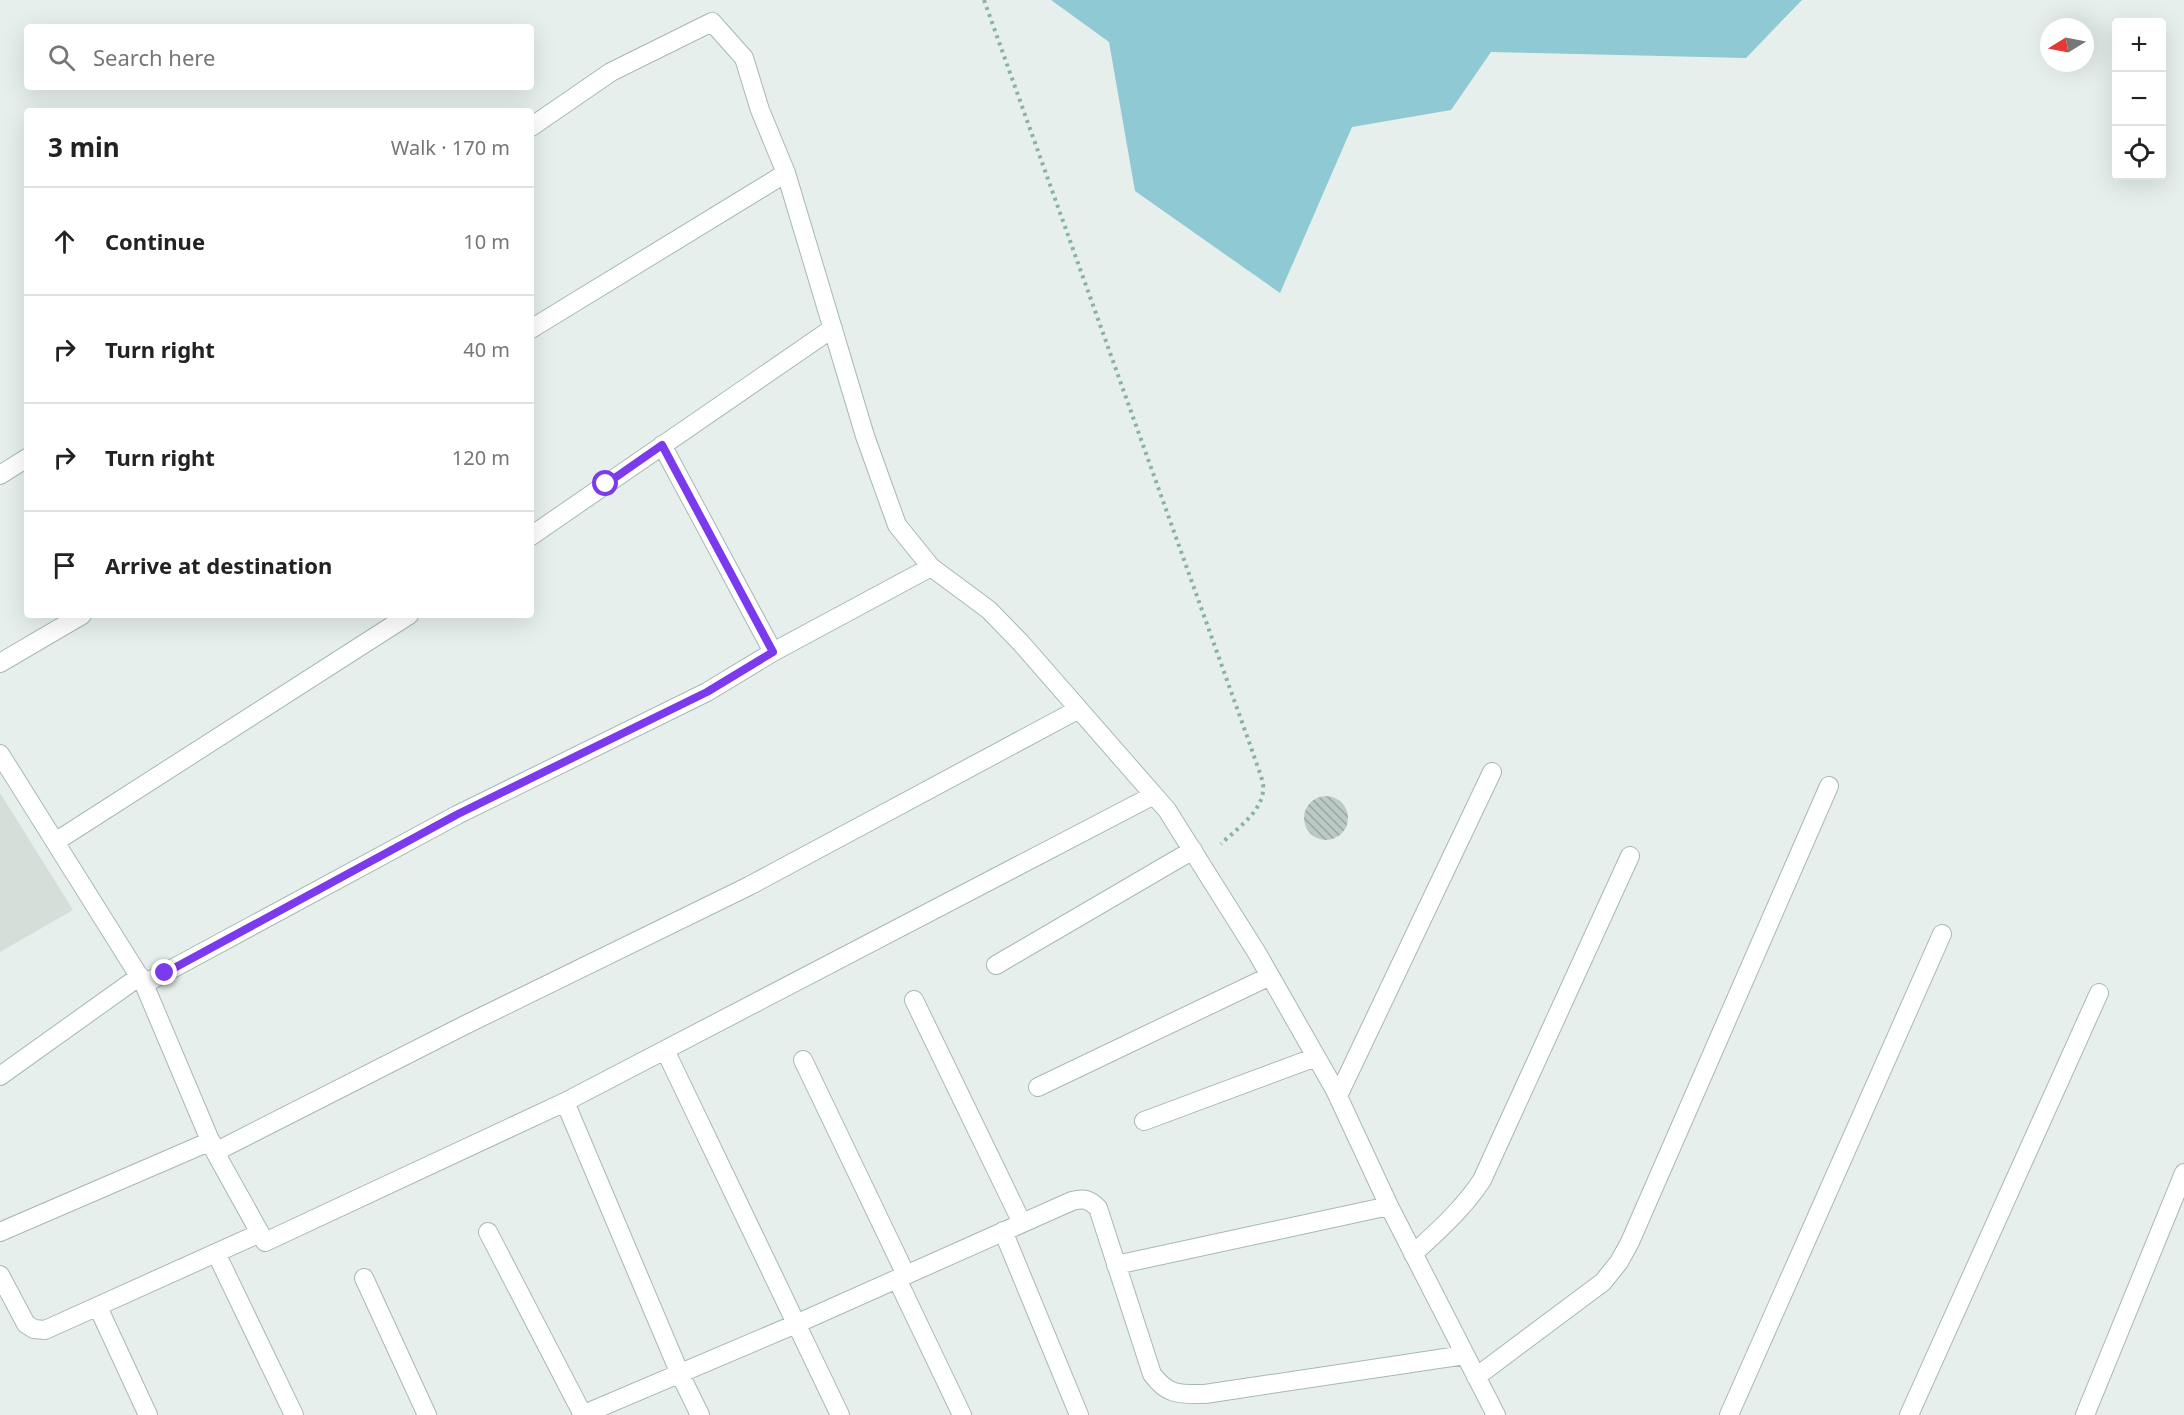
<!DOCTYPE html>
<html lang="en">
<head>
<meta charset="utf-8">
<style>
  :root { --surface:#fff; --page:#f6f6f6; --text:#222; --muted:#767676; --line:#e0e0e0 }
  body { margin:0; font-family:"Noto Sans",sans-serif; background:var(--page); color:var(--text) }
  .controls { position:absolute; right:18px; top:18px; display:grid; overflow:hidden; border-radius:6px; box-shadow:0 6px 24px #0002 }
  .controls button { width:54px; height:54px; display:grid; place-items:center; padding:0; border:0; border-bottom:2px solid var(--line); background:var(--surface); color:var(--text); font:30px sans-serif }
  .compass { position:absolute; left:2040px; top:18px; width:54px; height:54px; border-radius:50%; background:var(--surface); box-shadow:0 6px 24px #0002; rotate:260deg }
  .stop { position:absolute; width:18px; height:18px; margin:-14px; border:4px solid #7c3aed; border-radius:50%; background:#fff }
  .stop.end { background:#7c3aed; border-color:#fff; box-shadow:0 2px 6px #0008 }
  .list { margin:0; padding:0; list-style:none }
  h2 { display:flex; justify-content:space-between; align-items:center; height:78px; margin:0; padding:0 24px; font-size:26px }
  h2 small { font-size:20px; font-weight:400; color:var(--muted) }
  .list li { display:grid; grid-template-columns:39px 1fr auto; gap:18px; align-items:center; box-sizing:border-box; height:108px; padding:0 24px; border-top:2px solid var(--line) }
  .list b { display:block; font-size:22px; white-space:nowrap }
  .list em { font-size:20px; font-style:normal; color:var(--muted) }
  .icon { flex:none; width:33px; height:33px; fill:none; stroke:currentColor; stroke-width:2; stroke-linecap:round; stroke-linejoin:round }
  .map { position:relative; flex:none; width:2184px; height:1415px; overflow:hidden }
  .search { position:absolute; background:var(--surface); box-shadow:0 6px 24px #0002; left:24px; top:24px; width:510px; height:66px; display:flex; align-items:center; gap:15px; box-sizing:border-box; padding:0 21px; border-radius:6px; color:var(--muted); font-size:22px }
  .panel { position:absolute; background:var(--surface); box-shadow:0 6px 24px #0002; left:24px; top:108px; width:510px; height:510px; border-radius:6px }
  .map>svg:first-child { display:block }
  .built { fill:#d4dfda }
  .water { fill:#8ec9d4 }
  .building { fill:url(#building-back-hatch) }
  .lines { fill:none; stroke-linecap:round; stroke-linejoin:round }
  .street-casing { stroke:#a8b8b2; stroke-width:20 }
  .path { stroke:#86b3a5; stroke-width:4; stroke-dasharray:3 4.5; stroke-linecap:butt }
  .street { stroke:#fff; stroke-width:18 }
  .route { stroke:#7c3aed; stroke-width:8 }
</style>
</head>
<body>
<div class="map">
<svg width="2184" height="1415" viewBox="0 0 2184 1415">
  <defs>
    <pattern id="building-back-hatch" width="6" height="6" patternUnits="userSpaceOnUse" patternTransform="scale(1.5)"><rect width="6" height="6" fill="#bbcac4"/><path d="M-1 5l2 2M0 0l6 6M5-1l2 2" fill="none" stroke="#98a6a0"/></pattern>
  </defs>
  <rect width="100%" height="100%" fill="#e6efeb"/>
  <!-- built -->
  <path class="built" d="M0,793L73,910L0,952Z"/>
  <!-- water -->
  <path class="water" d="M1051,0H1802L1746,58L1491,52L1451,110L1352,127L1280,293L1135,191L1109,42Z"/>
  <!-- building -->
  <path class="building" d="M1304 818a22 22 0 1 1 44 0a22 22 0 1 1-44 0Z"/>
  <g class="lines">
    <defs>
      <path id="street" d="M531,127L611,72L712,22L744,58L760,110L786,173L865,436L897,525L931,567L989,610L1021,643L1167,810L1257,953L1335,1090L1389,1206L1496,1415
        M531,329L786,173
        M0,475L27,458
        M531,536L833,328
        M773,652L931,567
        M0,663L82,615
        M0,754L144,984L457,815L707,692L773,652L662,445
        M55,842L409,615
        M996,965L1193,850
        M144,984L215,1152L465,1025L749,886L1079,709
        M914,1000L1022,1223
        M665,1050L840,1415
        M803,1060L906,1275
        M0,1076L140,976
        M1038,1087L1270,976
        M1338,1096L1492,772
        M565,1102L1154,795
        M1144,1121L1316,1057
        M215,1152L265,1242L565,1102L680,1374L700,1415
        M1003,1231L1079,1415
        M0,1232L211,1141
        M488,1232L583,1415
        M216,1253L294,1415
        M1413,1254C1438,1231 1463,1209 1482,1180L1630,856
        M1116,1265L1389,1206
        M0,1275L26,1324L34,1329L45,1330L260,1233
        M364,1278L427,1415
        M897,1279L962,1415
        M98,1307L148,1415
        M1476,1377L1603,1282L1619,1262L1630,1242L1829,786
        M582,1415L796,1324L1072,1201C1084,1198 1089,1199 1098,1208L1152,1374C1168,1396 1180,1394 1205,1394L1465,1355
        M1729,1415L1942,934
        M1909,1415L2099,993
        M2085,1415L2184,1173"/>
    </defs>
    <!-- street casing -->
    <use href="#street" class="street-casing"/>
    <!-- path -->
    <path class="path" d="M984,0L1253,753C1256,763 1261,774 1263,784C1266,810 1237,828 1221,844"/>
    <!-- street -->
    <use href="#street" class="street"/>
  </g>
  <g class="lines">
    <!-- route -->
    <path class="route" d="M165,973L458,814L707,692L773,652L662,445L606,484"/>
  </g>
</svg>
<div class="controls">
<button>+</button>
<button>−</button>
<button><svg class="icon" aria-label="locate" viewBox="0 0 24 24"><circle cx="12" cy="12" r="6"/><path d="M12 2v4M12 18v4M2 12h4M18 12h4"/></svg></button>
</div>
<svg class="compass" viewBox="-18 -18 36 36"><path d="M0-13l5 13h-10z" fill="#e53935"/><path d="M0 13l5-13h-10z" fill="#767676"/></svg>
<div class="stop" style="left:606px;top:484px"></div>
<div class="stop end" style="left:165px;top:973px"></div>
<div class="search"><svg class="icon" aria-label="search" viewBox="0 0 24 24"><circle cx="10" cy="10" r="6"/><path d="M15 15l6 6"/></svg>Search here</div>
<section class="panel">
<h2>3 min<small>Walk · 170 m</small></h2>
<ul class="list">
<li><svg class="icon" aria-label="ahead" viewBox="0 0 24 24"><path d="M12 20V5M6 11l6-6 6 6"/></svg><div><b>Continue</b></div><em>10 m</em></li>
<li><svg class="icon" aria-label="right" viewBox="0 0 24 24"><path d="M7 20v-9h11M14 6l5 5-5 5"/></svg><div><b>Turn right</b></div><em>40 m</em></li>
<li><svg class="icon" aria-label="right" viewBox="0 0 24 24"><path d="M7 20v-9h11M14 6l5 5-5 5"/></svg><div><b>Turn right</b></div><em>120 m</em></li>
<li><svg class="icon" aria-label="arrive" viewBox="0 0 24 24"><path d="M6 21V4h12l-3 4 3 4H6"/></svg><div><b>Arrive at destination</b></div></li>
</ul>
</section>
</div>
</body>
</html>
